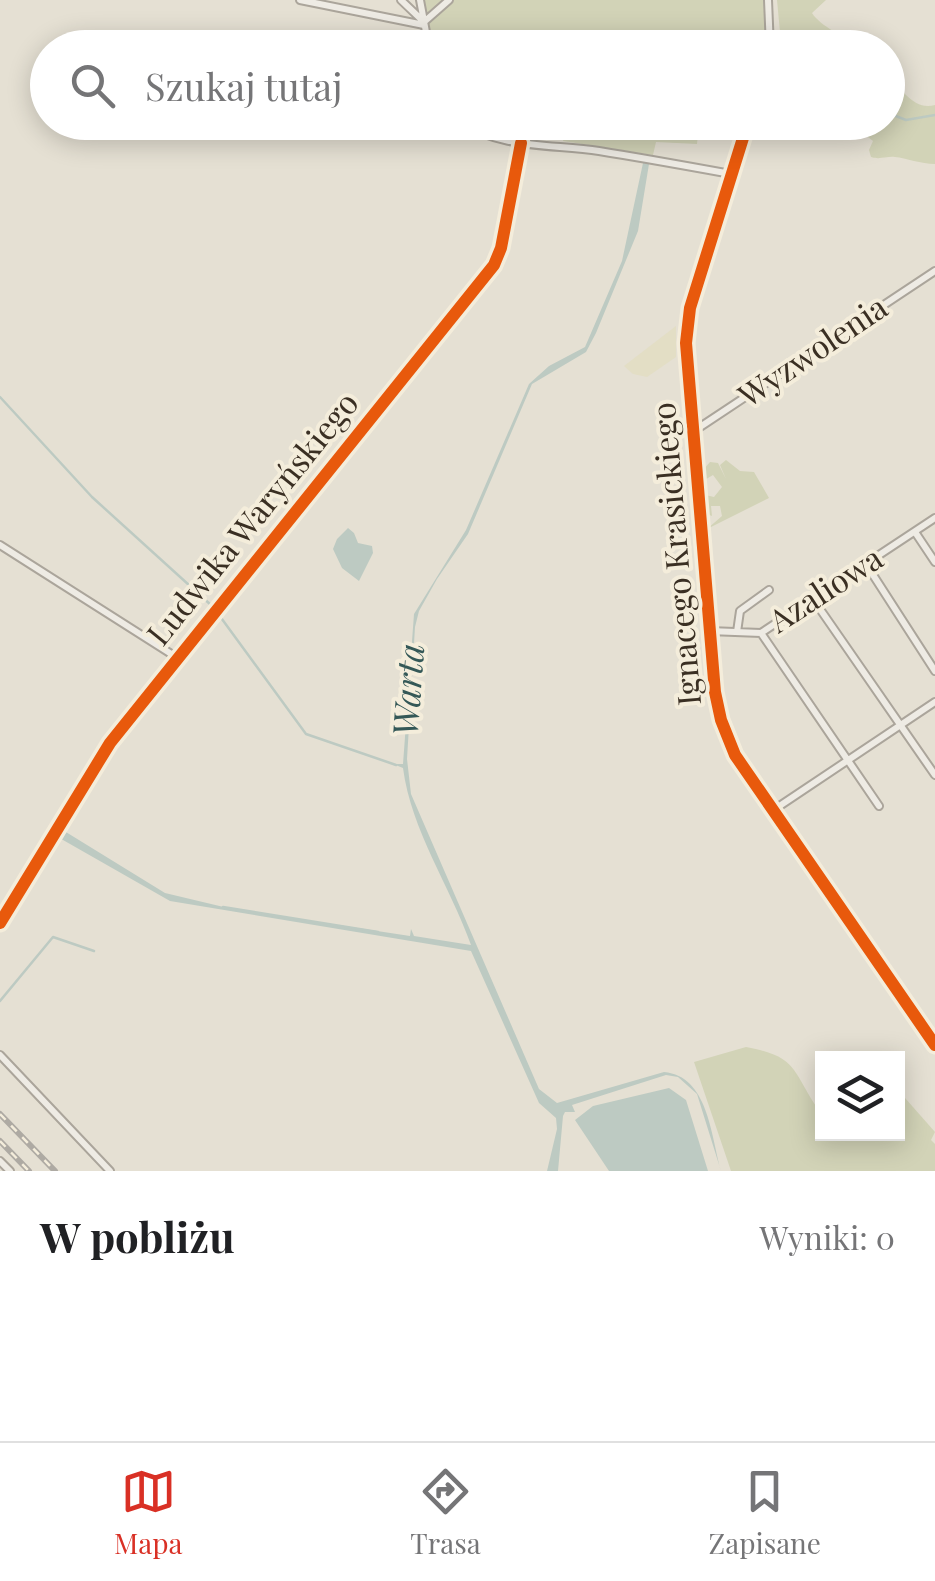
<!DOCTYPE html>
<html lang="pl">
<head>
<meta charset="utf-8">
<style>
  :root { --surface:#fff; --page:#f6f6f6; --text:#202124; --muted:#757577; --line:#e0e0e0; --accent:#d93025 }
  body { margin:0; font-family:"Playfair Display",serif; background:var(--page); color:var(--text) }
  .controls { position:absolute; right:30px; bottom:30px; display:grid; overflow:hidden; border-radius:0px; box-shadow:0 5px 25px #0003 }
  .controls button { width:90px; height:90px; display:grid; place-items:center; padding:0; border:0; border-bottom:2px solid var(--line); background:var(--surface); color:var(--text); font:50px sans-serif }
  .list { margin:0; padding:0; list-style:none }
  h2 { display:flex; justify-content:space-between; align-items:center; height:130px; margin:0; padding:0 40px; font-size:42px }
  h2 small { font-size:32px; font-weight:400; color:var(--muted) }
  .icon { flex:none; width:55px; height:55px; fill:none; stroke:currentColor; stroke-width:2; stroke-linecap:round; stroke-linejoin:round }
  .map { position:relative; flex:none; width:935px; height:1171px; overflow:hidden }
  .search { position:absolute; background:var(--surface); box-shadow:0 5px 25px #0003; left:30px; right:30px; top:30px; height:110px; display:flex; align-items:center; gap:25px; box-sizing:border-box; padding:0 35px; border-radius:55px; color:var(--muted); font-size:38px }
  .sheet { height:270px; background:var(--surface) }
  nav { display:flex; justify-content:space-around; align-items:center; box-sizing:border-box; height:140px; border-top:2px solid var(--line); background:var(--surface); font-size:28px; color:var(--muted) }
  nav a { display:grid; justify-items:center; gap:5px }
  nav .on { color:var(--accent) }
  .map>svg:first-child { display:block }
  .farmland { fill:#e3dec5 }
  .green { fill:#d2d3b7 }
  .water { fill:#bdcac2 }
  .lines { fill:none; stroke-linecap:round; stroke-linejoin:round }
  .stream { stroke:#bdcac2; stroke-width:2.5 }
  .minor-casing { stroke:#aba59b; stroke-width:10 }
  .minor { stroke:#eeebe4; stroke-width:6 }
  .rail-casing { stroke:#aeaaa3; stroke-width:6 }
  .rail { stroke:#f4eddb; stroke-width:2.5; stroke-dasharray:8; stroke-linecap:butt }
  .cycleway-casing { stroke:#f4eddb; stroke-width:19 }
  .cycleway { stroke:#e8590c; stroke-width:12 }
  .labels { text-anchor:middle; stroke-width:8; stroke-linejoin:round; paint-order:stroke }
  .street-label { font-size:32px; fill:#3a2f23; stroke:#f4eddb }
  .water-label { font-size:35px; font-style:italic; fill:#345857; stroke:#f4eddb }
</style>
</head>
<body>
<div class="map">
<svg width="935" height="1171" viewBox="0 0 935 1171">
  <rect width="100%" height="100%" fill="#e5e0d3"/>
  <!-- farmland -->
  <path class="farmland" d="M676,326V357L647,377L633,374L624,366Z"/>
  <!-- green -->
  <path class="green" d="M422,0H765L766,43L764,48L600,47L603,39L584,48L432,47Z
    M777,0H826L812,13C820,26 845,37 859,47H777L780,32Z
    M888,76C902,89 914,111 935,105V164C921,164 906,158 895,157C886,156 880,160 871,157L869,150L873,141L850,123L888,122Z
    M568,123H699L697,144L656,142L653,155L563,141Z
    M726,460L740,471L754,472L769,498L707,529L722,516L720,506H711L712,516L707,514L706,499L701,494L714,497L722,487L713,475L703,481V470L710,462L718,463L726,479L720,465Z
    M746,1047C799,1057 791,1070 818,1109L822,1106V1134H898V1090L935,1132L931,1140L935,1144V1171H731L694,1062Z"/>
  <!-- water -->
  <path class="water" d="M643,163L649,164L638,231L596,333L586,352L532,384L468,534L437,579L419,611L415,627L407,759L411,794L539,1089L557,1103L664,1072C708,1076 711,1135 721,1171L697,1094L678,1077L666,1075L572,1105L575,1112H565L563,1116L558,1171H547L557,1129L556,1118L539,1103L471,951L170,901L56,836L61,829L165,893L232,909L410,936L411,929L414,936L471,945C450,886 411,830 403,768L393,764H403L414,614L466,530L529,384L549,366L585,347L622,261Z
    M348,528L354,533L358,543L372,546L373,553L359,581L342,568L333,549L337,539Z
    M669,1088L686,1100L708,1171H609L575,1120L593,1106Z"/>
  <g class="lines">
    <!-- stream -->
    <path class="stream" d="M888,113L906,120L935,115
      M0,397L92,497L211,605
      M219,615L306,734L396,765
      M223,907L378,932
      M0,1001L53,937L94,951"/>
    <defs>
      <path id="minor" d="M300,0L424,25
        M401,0L424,22L449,0
        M420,0L429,48
        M768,0L770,48
        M461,122C500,149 554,144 599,151C643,158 687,166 731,174
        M748,122L690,308L686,343L715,692L721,720L735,755L935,1045
        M691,433L935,271
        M915,532L935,562
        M0,545L176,657
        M866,564L935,671
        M813,599L935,775
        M709,631L761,633L935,518
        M737,632L740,611L769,590
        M761,633L879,806
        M772,811L935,702
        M0,923L110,743L494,265L501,248L521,143
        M0,1055L110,1171
        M0,1161L10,1171"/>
    </defs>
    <!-- minor casing -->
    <use href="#minor" class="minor-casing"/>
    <!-- minor -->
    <use href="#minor" class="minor"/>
    <defs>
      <path id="rail" d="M0,1114L55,1171
        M0,1141L29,1171"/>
    </defs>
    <!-- rail casing -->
    <use href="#rail" class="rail-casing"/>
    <!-- rail -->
    <use href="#rail" class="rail"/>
    <defs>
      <path id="cycleway" d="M748,122L690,308L686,343L715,692L721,720L735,755L935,1045
        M0,923L110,743L494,265L501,248L521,143"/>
    </defs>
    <!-- cycleway casing -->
    <use href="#cycleway" class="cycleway-casing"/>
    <!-- cycleway -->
    <use href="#cycleway" class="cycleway"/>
  </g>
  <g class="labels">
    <!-- street labels -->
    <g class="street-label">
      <text transform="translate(813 352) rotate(-34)" y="11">Wyzwolenia</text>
      <text transform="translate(253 519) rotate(-51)" y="11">Ludwika Waryńskiego</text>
      <text transform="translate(677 554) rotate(-95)" y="11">Ignacego Krasickiego</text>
      <text transform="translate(826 590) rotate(-33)" y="11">Azaliowa</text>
    </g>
    <!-- water labels -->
    <g class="water-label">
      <text transform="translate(409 690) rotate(-86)" y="12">Warta</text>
    </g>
  </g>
</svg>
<div class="controls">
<button><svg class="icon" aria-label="layers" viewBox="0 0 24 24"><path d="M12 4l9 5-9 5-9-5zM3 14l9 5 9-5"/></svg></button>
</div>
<div class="search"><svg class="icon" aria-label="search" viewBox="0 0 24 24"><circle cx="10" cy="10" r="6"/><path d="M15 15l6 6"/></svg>Szukaj tutaj</div>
</div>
<section class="sheet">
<h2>W pobliżu<small>Wyniki: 0</small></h2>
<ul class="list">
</ul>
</section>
<nav>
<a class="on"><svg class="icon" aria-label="map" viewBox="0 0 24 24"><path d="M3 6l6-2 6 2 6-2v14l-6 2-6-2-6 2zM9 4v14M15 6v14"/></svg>Mapa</a>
<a><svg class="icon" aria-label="directions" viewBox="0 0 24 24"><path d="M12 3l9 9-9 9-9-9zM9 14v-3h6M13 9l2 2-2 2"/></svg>Trasa</a>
<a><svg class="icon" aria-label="saved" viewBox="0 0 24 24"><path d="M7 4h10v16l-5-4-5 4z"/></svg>Zapisane</a>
</nav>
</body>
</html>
